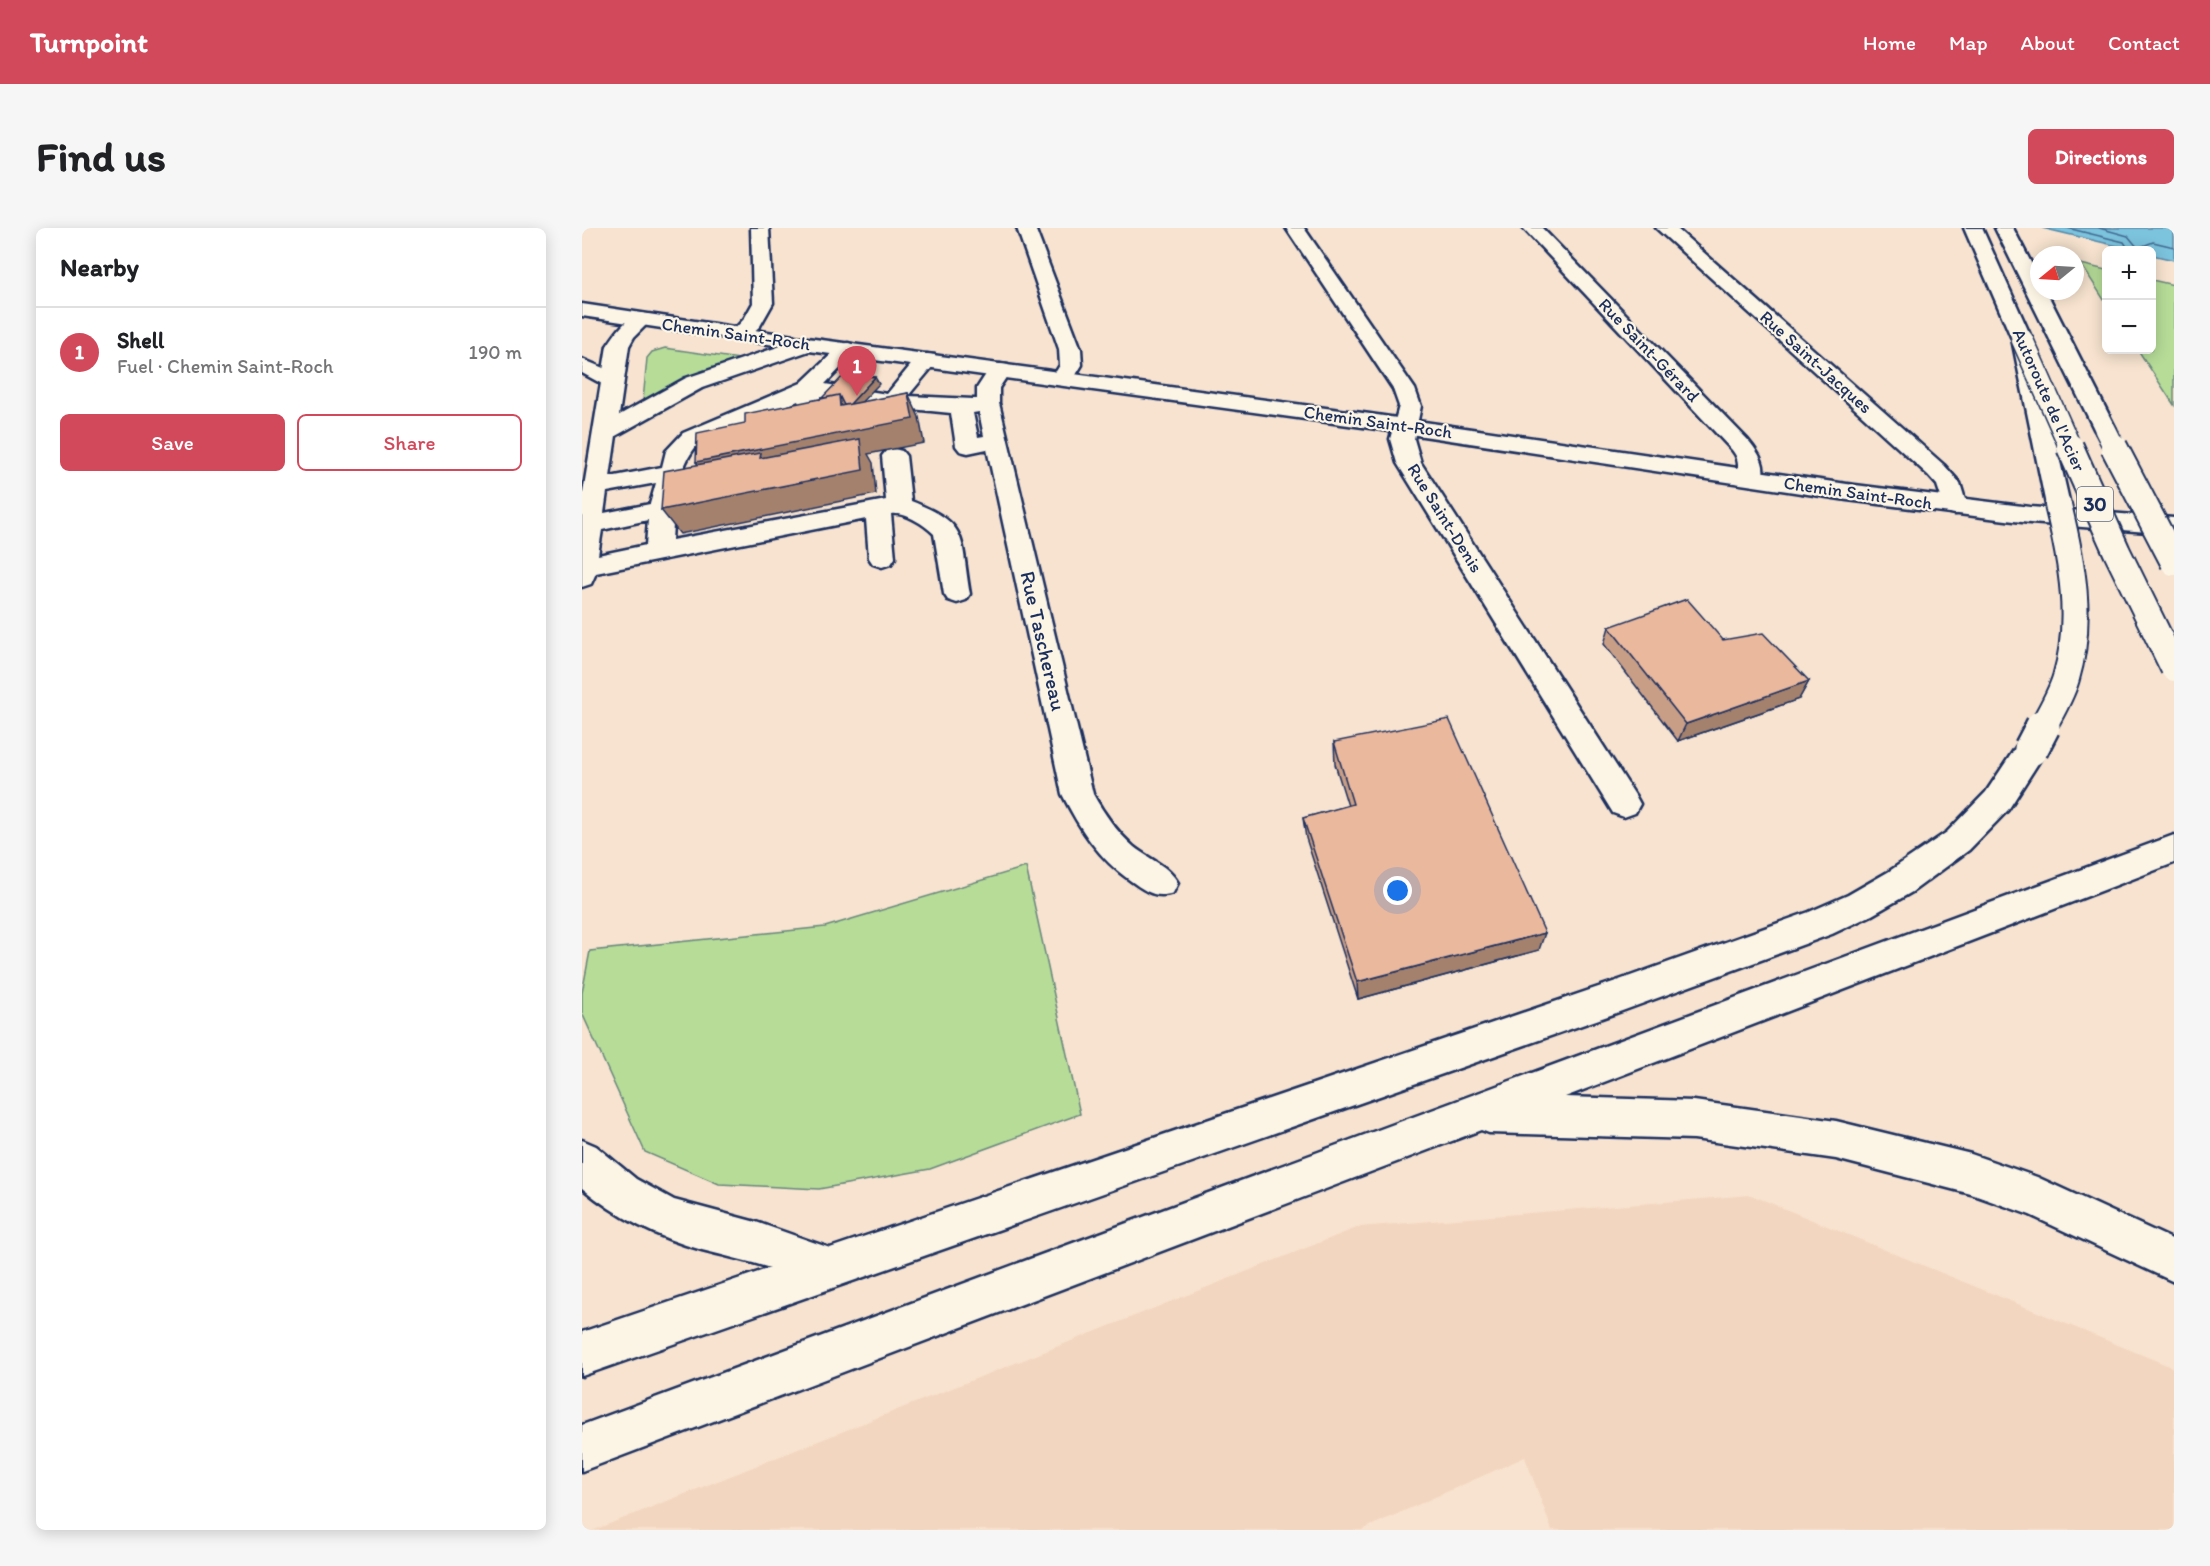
<!DOCTYPE html>
<html lang="en">
<head>
<meta charset="utf-8">
<style>
  :root { --surface:#fff; --page:#f6f6f6; --text:#202124; --muted:#757577; --line:#e0e0e0; --accent:#d1495b }
  body { margin:0; font-family:Itim,sans-serif; background:var(--page); color:var(--text) }
  .controls { position:absolute; right:18px; top:18px; display:grid; overflow:hidden; border-radius:9px; box-shadow:0 3px 15px #0003 }
  .controls button { width:54px; height:54px; display:grid; place-items:center; padding:0; border:0; border-bottom:2px solid var(--line); background:var(--surface); color:var(--text); font:30px sans-serif }
  .compass { position:absolute; left:1448px; top:18px; width:54px; height:54px; border-radius:50%; background:var(--surface); box-shadow:0 3px 15px #0003; rotate:252deg }
  .you { position:absolute; left:816px; top:663px; width:21px; height:21px; margin:-15px; border:4px solid #fff; border-radius:50%; background:#1a73e8; box-shadow:0 0 0 9px #1a73e833 }
  .badge { display:grid; place-items:center; width:39px; height:39px; border-radius:50%; background:var(--accent); color:#fff; font-size:20px; font-weight:700 }
  .pin { position:absolute; translate:-50% -50px; filter:drop-shadow(0 2px 3px #0008) }
  .pin::after { content:''; position:absolute; top:32px; width:21px; height:18px; background:inherit; clip-path:polygon(0 0,100% 0,50% 100%) }
  .list { margin:0; padding:0; list-style:none }
  h2 { display:flex; justify-content:space-between; align-items:center; height:78px; margin:0; padding:0 24px; font-size:26px }
  h2 small { font-size:20px; font-weight:400; color:var(--muted) }
  .list li { display:grid; grid-template-columns:39px 1fr auto; gap:18px; align-items:center; box-sizing:border-box; height:90px; padding:0 24px; border-top:2px solid var(--line) }
  .list b { display:block; font-size:22px; white-space:nowrap }
  .list p { margin:0; font-size:20px; white-space:nowrap; color:var(--muted) }
  .list em { font-size:20px; font-style:normal; color:var(--muted) }
  .actions { display:flex; gap:12px; padding:18px 24px }
  .actions a { flex:1; padding:14px 0; border:2px solid var(--accent); border-radius:9px; text-align:center; font-size:21px; color:var(--accent) }
  .actions .main { background:var(--accent); color:#fff }
  .map { position:relative; flex:none; width:1592px; height:1302px; overflow:hidden; border-radius:9px }
  header { display:flex; align-items:center; gap:36px; box-sizing:border-box; height:84px; padding:0 30px; background:var(--accent); color:#fff }
  header strong { font-size:28px }
  nav { display:flex; gap:33px; margin-inline-start:auto; font-size:21px }
  .intro { display:flex; align-items:center; justify-content:space-between; box-sizing:border-box; height:144px; padding:0 36px }
  h1 { margin:0; font-size:42px }
  .button { padding:15px 27px; border-radius:9px; background:var(--accent); color:#fff; font-size:21px; font-weight:700 }
  main { display:flex; gap:36px; padding:0 36px }
  aside { flex:1; background:var(--surface); border-radius:9px; box-shadow:0 3px 15px #0003 }
  .map>svg:first-child { display:block }
  .built { fill:#f3d6c0 }
  .green { fill:#b6dc98; stroke:#68867b; stroke-width:1.5 }
  .water { fill:#7cc3dd; stroke:#58a; stroke-width:1.5 }
  .lines { fill:none; stroke-linecap:round; stroke-linejoin:round }
  .shore { stroke:#426a91; stroke-width:1.5 }
  .minor-casing { stroke:#1b2f5e; stroke-width:5 }
  .major-casing { stroke:#1b2f5e; stroke-width:5 }
  .highway-casing { stroke:#1b2f5e; stroke-width:5 }
  .minor { fill:#fcf5e5; fill-rule:evenodd }
  .major { fill:#fcf5e5; fill-rule:evenodd }
  .highway { fill:#fcf5e5; fill-rule:evenodd }
  .highway-bridge-far2-casing { stroke:#1b2f5e; stroke-width:24; stroke-linecap:butt }
  .highway-bridge-far1-casing { stroke:#1b2f5e; stroke-width:30; stroke-linecap:butt }
  .highway-bridge-casing { stroke:#1b2f5e; stroke-width:38; stroke-linecap:butt }
  .highway-bridge-far2 { stroke:#fcf5e5; stroke-width:21 }
  .highway-bridge-far1 { stroke:#fcf5e5; stroke-width:26 }
  .highway-bridge { stroke:#fcf5e5; stroke-width:33 }
  .wall { fill:#c99e86; stroke:#1b2f5e; stroke-width:1.5 }
  .shaded-wall { fill:#a4816d; stroke:#1b2f5e; stroke-width:1.5 }
  .building { fill:#eab89c; stroke:#1b2f5e; stroke-width:1.5 }
  .labels { text-anchor:middle; stroke-width:4.5; stroke-linejoin:round; paint-order:stroke }
  .far-street-label { font-size:18px; fill:#1b2f5e; stroke:#fcf5e5 }
  .shield { fill:#fcf5e5; stroke:#5e6a86; stroke-width:1.5 }
  .shield-label { font-size:20px; font-weight:bold; fill:#1b2f5e }
  .street-label { font-size:21px; fill:#1b2f5e; stroke:#fcf5e5 }
</style>
</head>
<body>
<header>
<strong>Turnpoint</strong>
<nav><a>Home</a><a>Map</a><a>About</a><a>Contact</a></nav>
</header>
<div class="intro"><h1>Find us</h1><a class="button">Directions</a></div>
<main>
<aside>
<h2>Nearby<small></small></h2>
<ul class="list">
<li><span class="badge">1</span><div><b>Shell</b><p>Fuel · Chemin Saint-Roch</p></div><em>190 m</em></li>
</ul>
<div class="actions"><a class="main">Save</a><a>Share</a></div>
</aside>
<div class="map">
<svg width="1592" height="1302" viewBox="0 0 1592 1302">
  <rect width="100%" height="100%" fill="#f7e3cf"/>
  <filter id="ink" filterUnits="userSpaceOnUse"><feTurbulence type="fractalNoise" baseFrequency=".0167" numOctaves="2"/><feDisplacementMap in="SourceGraphic" scale="12" xChannelSelector="R" yChannelSelector="G"/><feConvolveMatrix kernelMatrix="1 2 1 2 8 2 1 2 1" color-interpolation-filters="sRGB"/></filter>
  <g filter="url(#ink)">
    <!-- built -->
    <path class="built" d="M1169,967L1592,1140V1302H970L943,1229L779,1302H12L777,999Z"/>
    <!-- green -->
    <path class="green" d="M1499,36L1524,42V75Z
      M1570,52L1592,57V177L1556,122H1570Z
      M83,120L158,131L61,173L65,130L70,124Z
      M444,639L498,886L348,941L237,961L137,956L63,924L0,785V765L8,723L243,699Z"/>
    <!-- water -->
    <path class="water" d="M1460,0H1592V32L1570,27V22H1552Z"/>
    <g class="lines">
      <!-- shore -->
      <path class="shore" d="M1485,0L1542,14L1547,22
        M1517,0L1546,8L1556,20L1571,14L1592,19"/>
      <defs>
        <path id="minor" d="M169,0H187L191,75L178,98L165,110L158,112L151,110L148,106L162,91L171,75Z
          M435,0H453L499,121L500,137L489,155L481,157L473,155L470,150L478,137L477,121Z
          M704,0H722L833,161L839,178L832,211L839,235L1053,567L1058,576L1053,585L1042,589L1031,585L815,235L808,211L817,178L811,161Z
          M941,0H960L1166,212C1176,224 1188,240 1177,255L1169,257L1161,255C1152,243 1161,235 1150,222Z
          M1074,0H1094L1362,237L1378,255L1385,278L1382,284L1373,286L1364,284L1355,257L1346,247Z
          M59,86L66,88L69,92L52,109L47,118L28,249L80,239L84,223L101,205L219,155L259,117L266,115L273,117L277,121L243,156L305,166L337,127L345,126L353,127L356,132L326,168L391,171H395V160L410,137L418,136L426,137L429,142L417,160V175L511,566C522,586 535,604 552,619C567,631 587,638 596,655L591,665C574,671 563,663 549,653C516,630 498,601 480,566L405,221L386,225L378,223L374,218L369,185L309,179L294,183L286,181L283,177L238,169V175L235,180L227,182L219,180L216,173L117,215C94,239 92,280 90,312L304,272L300,228L304,223L312,221L320,223L324,228L329,273C388,296 378,309 388,366L384,372L375,375L366,372L362,366L352,306C342,296 323,284 309,286L313,330L309,336L300,339L291,336L287,330L284,291L14,345L9,356L0,359V271L25,118C34,105 43,90 59,86ZM397,184L402,208L396,209L391,185ZM74,255L68,276L22,285L25,264ZM66,292L64,317L16,327L20,302Z"/>
        <path id="major" d="M0,76L225,110L788,186L1265,256L1448,279L1592,290V306L1448,295L1265,272L788,200L227,123L120,160L30,210L22,212L14,210L11,205L14,200L104,150L199,118L0,88Z
          M0,131L38,147L41,152L38,157L30,159L22,157L0,145Z"/>
        <path id="highway" d="M1382,0H1400L1450,111L1488,277L1485,283L1476,285L1467,283L1464,277L1430,111Z
          M1413,0H1431L1457,50V63H1464L1534,201L1531,206L1523,208L1515,206L1512,201Z
          M1449,509L1460,513L1464,521L1460,529L1426,582L1387,622L1330,664L1290,687L1250,706L1040,783L0,1148V1104L188,1040C166,1033 143,1028 120,1022C76,1010 35,989 0,960V912L14,918L54,951L92,972L174,994L248,1020L1040,751L1227,684L1266,667L1306,644L1365,604L1404,564L1438,513Z
          M1592,607V635L983,869L1112,873L1254,893L1389,926L1455,949L1592,1012V1054L1448,987L1389,966L1254,931L1112,911L907,905L899,902L0,1243V1197Z"/>
      </defs>
      <!-- minor casing -->
      <use href="#minor" class="minor-casing"/>
      <!-- major casing -->
      <use href="#major" class="major-casing"/>
      <!-- highway casing -->
      <use href="#highway" class="highway-casing"/>
      <!-- minor -->
      <use href="#minor" class="minor"/>
      <!-- major -->
      <use href="#major" class="major"/>
      <!-- highway -->
      <use href="#highway" class="highway"/>
      <defs>
        <path id="highway-bridge-far2" d="M1440,111L1489,221
          M1523,201L1533,221"/>
        <path id="highway-bridge-far1" d="M1488,219L1535,324L1592,440
          M1532,219L1592,334
          M1460,500C1469,484 1479,467 1484,450C1501,393 1490,334 1476,277"/>
        <path id="highway-bridge" d="M1449,521L1461,498"/>
      </defs>
      <!-- highway-bridge-far2 casing -->
      <use href="#highway-bridge-far2" class="highway-bridge-far2-casing"/>
      <!-- highway-bridge-far1 casing -->
      <use href="#highway-bridge-far1" class="highway-bridge-far1-casing"/>
      <!-- highway-bridge casing -->
      <use href="#highway-bridge" class="highway-bridge-casing"/>
      <!-- highway-bridge-far2 -->
      <use href="#highway-bridge-far2" class="highway-bridge-far2"/>
      <!-- highway-bridge-far1 -->
      <use href="#highway-bridge-far1" class="highway-bridge-far1"/>
      <!-- highway-bridge -->
      <use href="#highway-bridge" class="highway-bridge"/>
    </g>
    <!-- wall -->
    <path class="wall" d="M1027,399L1141,412L1227,453L1217,471L1096,513L1022,416Z
      M752,514L957,722L776,771L724,610L721,590L766,578L753,536Z"/>
    <!-- shaded-wall -->
    <path class="shaded-wall" d="M293,149L297,156L268,186L264,180Z
      M326,165L337,189L342,215L286,226L291,235L294,266L98,306L79,282L132,258L114,234Z
      M257,167L270,192L258,178Z
      M1227,453L1217,471L1096,513L1104,496Z
      M963,705L957,722L776,771L775,754Z"/>
    <!-- building -->
    <path class="building" d="M264,145L293,149L268,176L262,177L257,167L239,171Z
      M326,165L331,191L114,234L115,205L163,195V186L257,167L258,178Z
      M278,211L281,242L79,282L82,243L179,225L178,230Z
      M1105,371L1141,412L1181,405L1227,453L1104,496L1027,399Z
      M867,491L963,705L775,754L721,590L771,576L752,514Z"/>
  </g>
  <g class="labels">
    <!-- far-street labels -->
    <g class="far-street-label">
      <text transform="translate(154 106) rotate(8)" y="6">Chemin Saint-Roch</text>
      <text transform="translate(1067 122) rotate(46)" y="6">Rue Saint-Gérard</text>
      <text transform="translate(1234 134) rotate(42)" y="6">Rue Saint-Jacques</text>
      <text transform="translate(1467 172) rotate(66)" y="6">Autoroute de l'Acier</text>
      <text transform="translate(796 194) rotate(8)" y="6">Chemin Saint-Roch</text>
      <text transform="translate(1276 265) rotate(8)" y="6">Chemin Saint-Roch</text>
      <text transform="translate(863 290) rotate(58)" y="6">Rue Saint-Denis</text>
    </g>
    <!-- shield labels -->
    <rect class="shield" x="1495" y="259" width="36" height="34" rx="4.5"/>
    <g class="shield-label">
      <text x="1513" y="283">30</text>
    </g>
    <!-- street labels -->
    <g class="street-label">
      <text transform="translate(461 413) rotate(77)" y="7">Rue Taschereau</text>
    </g>
  </g>
</svg>
<div class="controls">
<button>+</button>
<button>−</button>
</div>
<svg class="compass" viewBox="-18 -18 36 36"><path d="M0-13l5 13h-10z" fill="#e53935"/><path d="M0 13l5-13h-10z" fill="#757577"/></svg>
<div class="you"></div>
<div class="pin badge" style="left:275px;top:168px">1</div>
</div>
</main>
</body>
</html>
